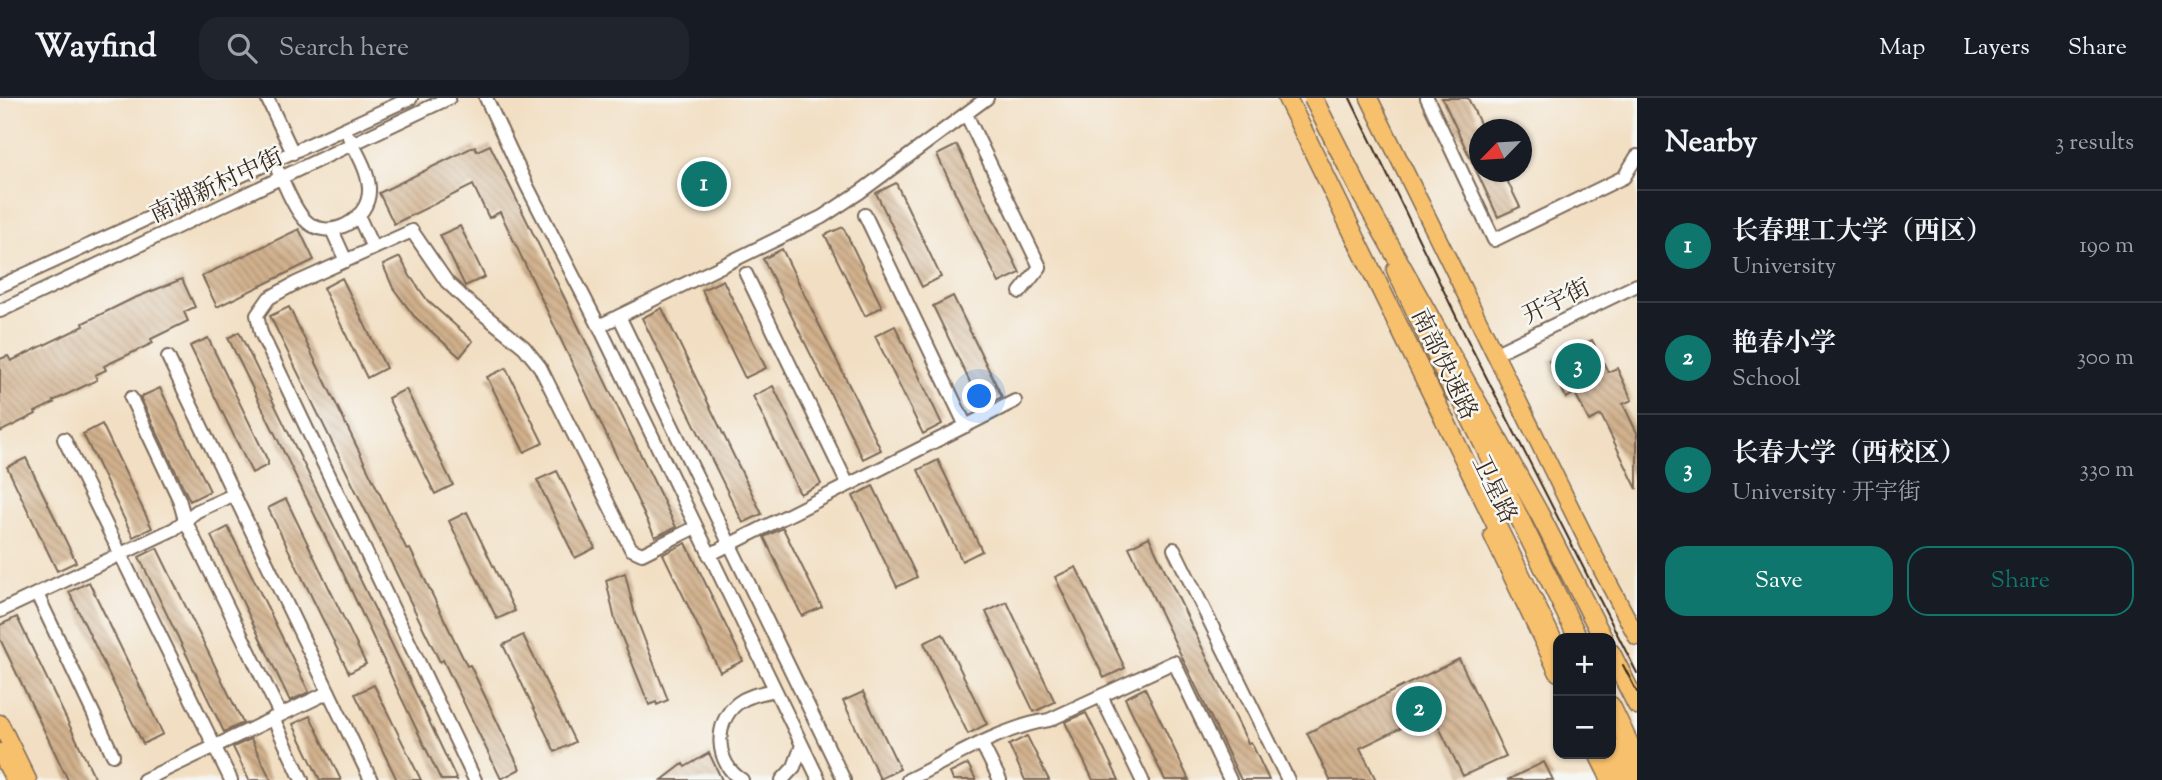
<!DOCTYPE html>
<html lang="en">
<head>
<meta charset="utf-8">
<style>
  :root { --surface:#171b24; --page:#20242c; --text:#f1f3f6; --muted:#9ea1a6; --line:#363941; --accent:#0f766e }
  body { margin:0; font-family:"Sorts Mill Goudy","Noto Serif SC",serif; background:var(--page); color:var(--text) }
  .controls { position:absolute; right:21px; bottom:21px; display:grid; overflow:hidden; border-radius:14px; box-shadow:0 2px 5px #0004 }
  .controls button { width:63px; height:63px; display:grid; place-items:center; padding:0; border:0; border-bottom:2px solid var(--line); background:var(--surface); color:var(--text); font:35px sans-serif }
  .compass { position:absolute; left:1469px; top:21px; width:63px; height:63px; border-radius:50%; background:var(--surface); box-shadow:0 2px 5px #0004; rotate:245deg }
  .you { position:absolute; left:980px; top:299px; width:24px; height:24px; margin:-18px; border:5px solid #fff; border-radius:50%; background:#1a73e8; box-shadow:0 0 0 10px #1a73e833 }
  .badge { display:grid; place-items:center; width:46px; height:46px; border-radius:50%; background:var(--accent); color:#fff; font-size:23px; font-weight:700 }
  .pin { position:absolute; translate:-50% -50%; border:4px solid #fff; box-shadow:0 2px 7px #0006 }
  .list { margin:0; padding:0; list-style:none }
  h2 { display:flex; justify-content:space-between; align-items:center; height:91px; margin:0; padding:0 28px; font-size:30px }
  h2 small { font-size:23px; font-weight:400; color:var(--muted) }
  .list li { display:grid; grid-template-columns:46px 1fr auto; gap:21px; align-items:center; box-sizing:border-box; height:112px; padding:0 28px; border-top:2px solid var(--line) }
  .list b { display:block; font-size:26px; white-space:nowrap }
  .list p { margin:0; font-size:23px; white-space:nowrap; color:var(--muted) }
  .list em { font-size:23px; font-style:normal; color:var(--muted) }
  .actions { display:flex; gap:14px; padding:21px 28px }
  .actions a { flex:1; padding:16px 0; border:2px solid var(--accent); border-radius:21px; text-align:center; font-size:24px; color:var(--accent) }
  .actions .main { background:var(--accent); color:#fff }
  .icon { flex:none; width:38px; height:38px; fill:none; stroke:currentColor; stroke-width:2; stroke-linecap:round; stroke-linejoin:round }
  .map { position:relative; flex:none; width:1637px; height:682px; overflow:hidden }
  header { display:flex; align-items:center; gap:42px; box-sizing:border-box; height:98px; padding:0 35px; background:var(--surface); border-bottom:2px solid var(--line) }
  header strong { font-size:33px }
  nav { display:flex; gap:38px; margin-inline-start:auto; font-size:24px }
  .search { width:490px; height:63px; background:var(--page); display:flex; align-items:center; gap:18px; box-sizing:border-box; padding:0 24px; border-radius:21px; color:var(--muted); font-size:26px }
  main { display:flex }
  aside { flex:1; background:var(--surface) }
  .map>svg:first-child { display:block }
  .building { fill:url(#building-back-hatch) }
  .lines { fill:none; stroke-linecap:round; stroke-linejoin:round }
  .minor-casing { stroke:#7b6958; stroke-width:16 }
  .major-casing { stroke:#7b6958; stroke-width:19 }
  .highway-casing { stroke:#7b6958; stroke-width:21 }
  .minor { stroke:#fff; stroke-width:12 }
  .major { stroke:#f7c06c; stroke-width:16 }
  .highway { stroke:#f7c06c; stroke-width:18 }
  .tram { stroke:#3b2a1e; stroke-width:2 }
  .highway-bridge-casing { stroke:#7b6958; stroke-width:21; stroke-linecap:butt }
  .highway-bridge { stroke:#f7c06c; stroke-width:18 }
  .labels { text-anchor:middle; stroke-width:5; stroke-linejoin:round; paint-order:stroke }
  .street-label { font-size:24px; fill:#3b2a1e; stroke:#f6f6f2 }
</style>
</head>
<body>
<header>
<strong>Wayfind</strong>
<div class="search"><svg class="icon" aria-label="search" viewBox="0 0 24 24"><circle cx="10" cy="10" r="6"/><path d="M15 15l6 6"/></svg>Search here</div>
<nav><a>Map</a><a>Layers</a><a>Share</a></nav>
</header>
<main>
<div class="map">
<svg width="1637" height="682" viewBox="0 0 1637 682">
  <defs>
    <pattern id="building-back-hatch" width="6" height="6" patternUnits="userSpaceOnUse" patternTransform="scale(1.75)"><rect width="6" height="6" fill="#d1b18d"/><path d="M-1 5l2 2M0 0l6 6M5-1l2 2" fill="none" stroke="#ab9073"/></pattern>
  </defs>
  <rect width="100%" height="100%" fill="#f6f6f2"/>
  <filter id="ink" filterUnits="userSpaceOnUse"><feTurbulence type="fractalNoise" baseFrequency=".0143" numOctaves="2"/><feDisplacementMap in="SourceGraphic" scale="14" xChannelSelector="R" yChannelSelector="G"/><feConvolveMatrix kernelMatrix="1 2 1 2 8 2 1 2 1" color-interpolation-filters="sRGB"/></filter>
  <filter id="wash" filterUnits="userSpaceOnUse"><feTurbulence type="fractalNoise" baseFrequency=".00686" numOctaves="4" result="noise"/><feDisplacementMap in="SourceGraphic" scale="28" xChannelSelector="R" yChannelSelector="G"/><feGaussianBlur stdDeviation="1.57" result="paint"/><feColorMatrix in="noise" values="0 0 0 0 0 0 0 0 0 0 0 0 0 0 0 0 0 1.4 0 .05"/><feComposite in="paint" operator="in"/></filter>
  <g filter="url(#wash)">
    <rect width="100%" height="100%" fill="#f2dfc3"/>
    <g id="blocks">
      <!-- building -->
      <path class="building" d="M1442,0H1468L1483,32H1480V74H1503L1520,109L1498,119Z
        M490,47L676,429L655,439L500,114L489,120L473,87L394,126L379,95L475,48L477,53Z
        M957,47L1020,175L999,185L937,57Z
        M896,85L941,179L922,189L876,95Z
        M460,128L485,179L465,188L440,137Z
        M843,129L882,209L865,218L825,137Z
        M299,131L314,162L217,209L202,178Z
        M782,151L881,352L863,361L763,161Z
        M400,159L410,178L428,203L473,243L460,259L414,218L393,190L383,167Z
        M342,180L386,270L367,280L323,190Z
        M182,181L195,209L184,214L188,223L151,241L153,245L104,268L106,272L95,277L97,282L53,303L54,305L35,314L36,316L0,334V261L8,258L11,263L84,228L83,225L132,201Z
        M723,182L766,270L745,280L702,192Z
        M953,198L1002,299L982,309L933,208Z
        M289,209L407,452L410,451L467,568L470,567L520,671L501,681L443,562L440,564L382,446L270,218Z
        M662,210L762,416L743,425L642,220Z
        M895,228L942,326L923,336L875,238Z
        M239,234L409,581L457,682H441L400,597L344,477L228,240Z
        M208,240L268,363V367L252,375L190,248Z
        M1592,242L1608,274L1617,270L1632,302L1623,306L1637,335V391L1601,317L1589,323L1575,295L1566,300L1549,263Z
        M506,270L543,345L524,354L487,279Z
        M773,288L821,386L800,396L753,298Z
        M160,290L210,393L190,403L140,299Z
        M406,291L453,387L435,396L388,300Z
        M102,326L152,430L133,439L83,336Z
        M26,360L76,464L57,473L7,369Z
        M938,362L982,453L962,463L918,372Z
        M557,373L595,450L575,460L537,382Z
        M873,388L917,479L897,489L853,398Z
        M286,401L366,566L349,575L268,410Z
        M467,414L515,513L497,521L449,423Z
        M228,429L309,594L290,603L211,438Z
        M783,430L822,509L802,518L764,439Z
        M1149,439L1248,645L1251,644L1269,682H1241L1129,449Z
        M686,445L743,563L720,574L663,456Z
        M157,450L243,625L224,634L139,459Z
        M1076,469L1125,570L1104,580L1055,479Z
        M625,475L635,517L668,602L657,607L656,604L649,607L615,522L606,482Z
        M89,484L163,636L143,646L69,494Z
        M1007,504L1055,604L1034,614L986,514Z
        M17,519L96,682H68L0,541V527Z
        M943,536L987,626L968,636L924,545Z
        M523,537L575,644L555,654L503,547Z
        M1459,561L1506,658L1463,678L1432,615L1360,650L1376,682H1330L1307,635Z
        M374,587L421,682H397L355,596Z
        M1145,590L1189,682H1165L1125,600Z
        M863,594L900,671L880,681L843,603Z
        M1086,615L1119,682H1093L1065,624Z
        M310,618L341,682H320L293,626Z
        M1027,638L1049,682H1025L1009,647Z
        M251,641L271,682H249L233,649Z
        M709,655L722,682H662L683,666L685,669Z
        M1544,664L1553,682H1507Z
        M968,666L976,682H953L950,675Z"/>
    </g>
  </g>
  <g filter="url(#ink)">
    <use href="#blocks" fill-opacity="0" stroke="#7b6958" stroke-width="2"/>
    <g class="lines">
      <defs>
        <path id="minor" d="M267,0L293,55
          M486,0L527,88L599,228L819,682
          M1427,0L1494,142L1624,79L1637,58
          M966,16L1040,169L1020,194
          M278,73C286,88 292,108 304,121C327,146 371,122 369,90C368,72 357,55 349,39
          M358,117L373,150
          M865,117L966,328
          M332,132L346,163
          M746,176L848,387
          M0,188L411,0
          M0,213L449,0
          M619,218L844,682
          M599,228L822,119L860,94L987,0
          M1494,256L1637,187
          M168,259L371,682
          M131,300L179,401L185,422L280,616
          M64,341L231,682
          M1174,451L1288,682
          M709,457L1015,303
          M37,496L113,657
          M0,513L174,431L197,413L233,397
          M1101,598L1142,682
          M273,620L302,682
          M982,646L1000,682
          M144,682L329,594
          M475,682L261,235L257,217L269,200L296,185L412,133L447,184L466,202L524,249L540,269L631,451L642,456L696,429
          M742,682C715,666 713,624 738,605C749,597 762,595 775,592
          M782,682L794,669L802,647
          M908,682C951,661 1002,629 1049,622L1174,564L1230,682"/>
        <path id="major" d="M1369,0L1593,455L1637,539
          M1395,172L1453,295
          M1492,437L1558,575
          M0,625L28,682
          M1622,649L1637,682
          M0,654L14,682
          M1597,656L1610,682"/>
        <path id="highway" d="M1287,0L1558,553
          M1363,99L1540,417L1603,540
          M1452,282L1578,540
          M1611,555L1637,607
          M1611,608L1637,662
          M1609,656L1621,682"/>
      </defs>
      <!-- minor casing -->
      <use href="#minor" class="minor-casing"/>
      <!-- major casing -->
      <use href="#major" class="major-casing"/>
      <!-- highway casing -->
      <use href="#highway" class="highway-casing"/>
      <!-- minor -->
      <use href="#minor" class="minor"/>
      <!-- major -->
      <use href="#major" class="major"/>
      <!-- highway -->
      <use href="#highway" class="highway"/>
      <!-- tram -->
      <path class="tram" d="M1350,0L1472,251L1637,575
        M1623,567L1637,594"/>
      <defs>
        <path id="highway-bridge" d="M1313,0L1363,99"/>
      </defs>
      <!-- highway-bridge casing -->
      <use href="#highway-bridge" class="highway-bridge-casing"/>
      <!-- highway-bridge -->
      <use href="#highway-bridge" class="highway-bridge"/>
    </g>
  </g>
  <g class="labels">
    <!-- street labels -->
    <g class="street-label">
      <text transform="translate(216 87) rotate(-25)" y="8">南湖新村中街</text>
      <text transform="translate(1556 203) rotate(-26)" y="8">开宇街</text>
      <text transform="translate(1445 266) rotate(64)" y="8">南部快速路</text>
      <text transform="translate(1495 391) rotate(64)" y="8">卫星路</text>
    </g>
  </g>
</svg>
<div class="controls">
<button>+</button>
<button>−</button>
</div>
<svg class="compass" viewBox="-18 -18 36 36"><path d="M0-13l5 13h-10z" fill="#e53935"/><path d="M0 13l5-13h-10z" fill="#9ea1a6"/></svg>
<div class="you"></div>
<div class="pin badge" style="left:704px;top:86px">1</div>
<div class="pin badge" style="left:1419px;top:611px">2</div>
<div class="pin badge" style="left:1578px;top:268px">3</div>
</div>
<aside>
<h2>Nearby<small>3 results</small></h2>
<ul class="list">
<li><span class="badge">1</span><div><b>长春理工大学（西区）</b><p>University</p></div><em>190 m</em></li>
<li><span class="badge">2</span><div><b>艳春小学</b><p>School</p></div><em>300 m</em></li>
<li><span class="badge">3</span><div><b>长春大学（西校区）</b><p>University · 开宇街</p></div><em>330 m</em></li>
</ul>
<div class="actions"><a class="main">Save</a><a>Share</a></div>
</aside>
</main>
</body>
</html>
